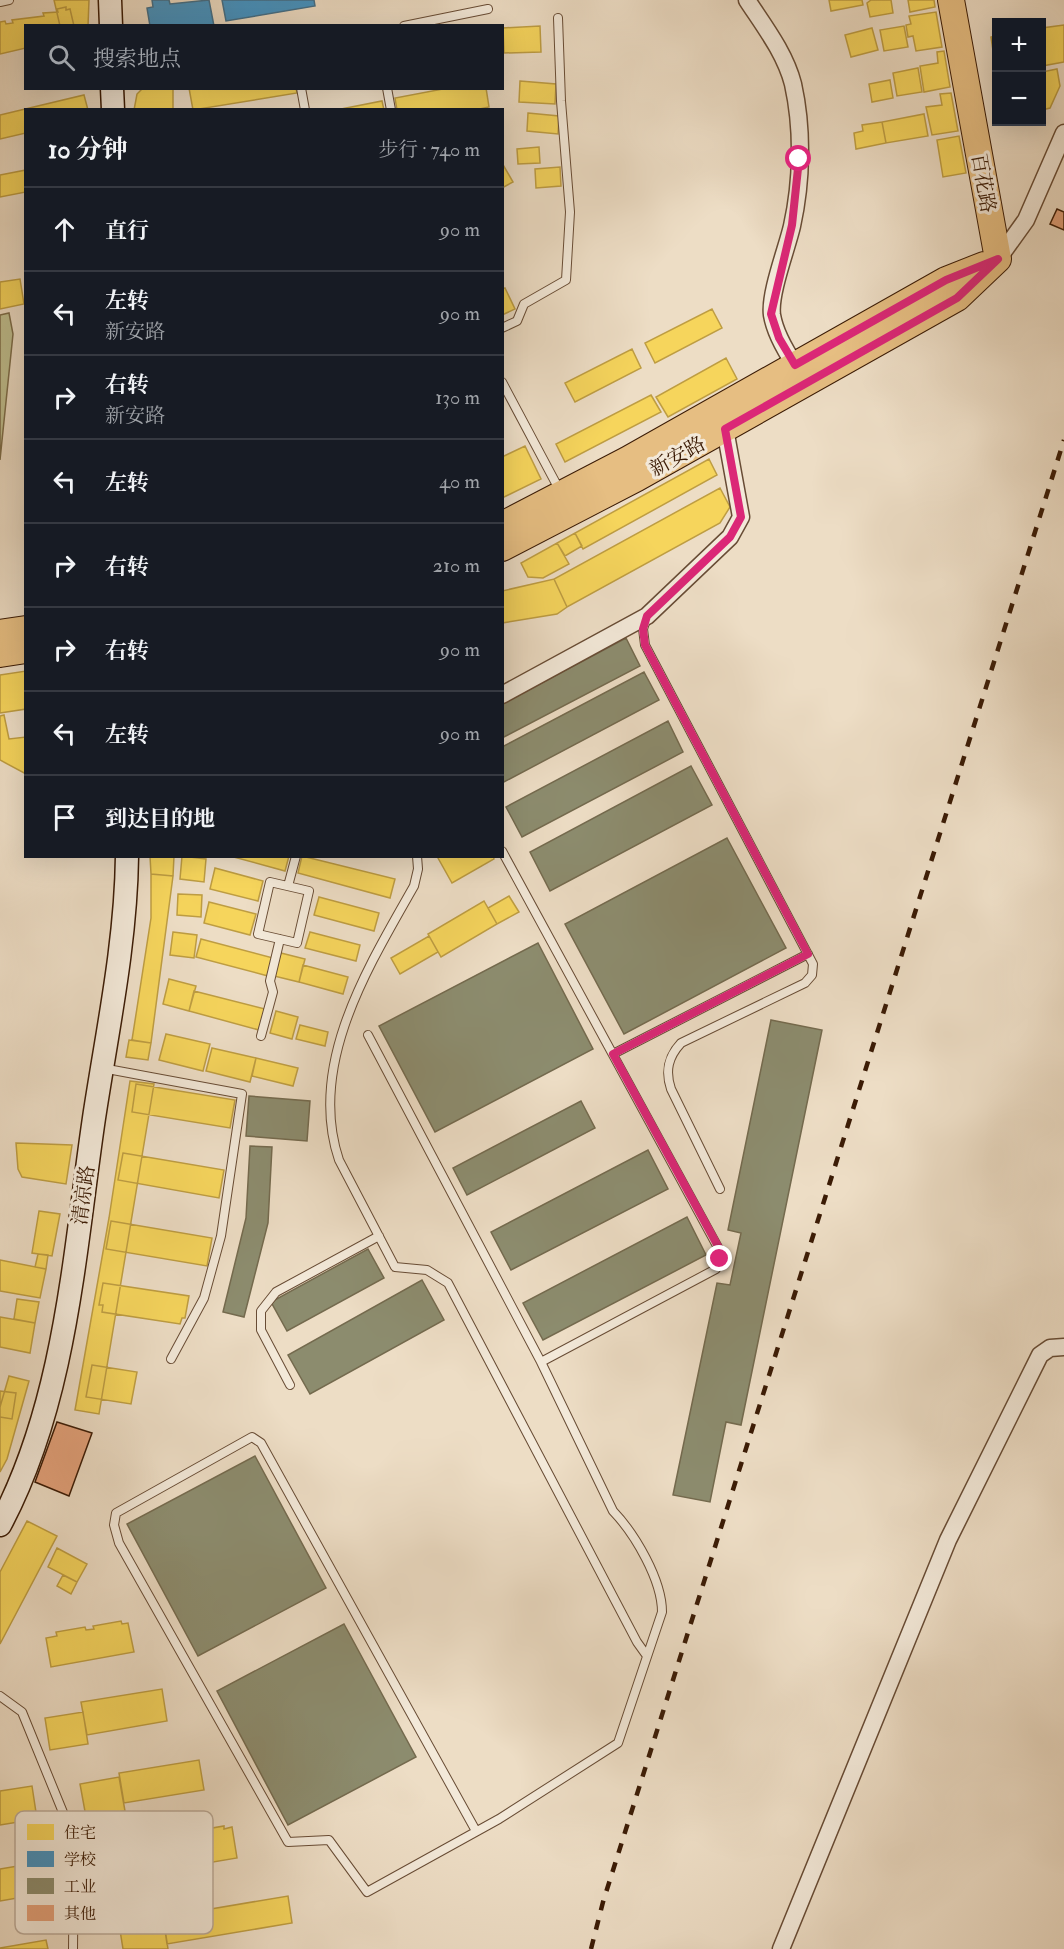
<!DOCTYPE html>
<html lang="zh">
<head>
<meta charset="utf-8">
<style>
  :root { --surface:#171b24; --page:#20242c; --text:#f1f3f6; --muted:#9ea1a6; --line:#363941 }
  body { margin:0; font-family:"IM FELL Double Pica","Noto Serif SC",serif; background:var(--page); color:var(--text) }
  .controls { position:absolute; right:18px; top:18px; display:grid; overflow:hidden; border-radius:0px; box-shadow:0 6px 24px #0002 }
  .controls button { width:54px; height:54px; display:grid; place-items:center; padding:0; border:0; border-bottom:2px solid var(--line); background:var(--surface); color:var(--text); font:30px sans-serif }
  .stop { position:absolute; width:18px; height:18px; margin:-14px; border:4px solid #db2777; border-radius:50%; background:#fff }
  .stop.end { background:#db2777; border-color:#fff; box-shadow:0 2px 6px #0008 }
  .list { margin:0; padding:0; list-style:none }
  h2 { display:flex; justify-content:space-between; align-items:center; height:78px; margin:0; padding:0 24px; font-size:26px }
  h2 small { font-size:20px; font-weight:400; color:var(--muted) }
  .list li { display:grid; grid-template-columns:39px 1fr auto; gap:18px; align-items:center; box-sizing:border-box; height:84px; padding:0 24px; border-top:2px solid var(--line) }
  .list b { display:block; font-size:22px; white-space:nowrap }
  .list p { margin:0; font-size:20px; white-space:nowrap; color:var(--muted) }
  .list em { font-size:20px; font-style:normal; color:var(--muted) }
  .icon { flex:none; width:33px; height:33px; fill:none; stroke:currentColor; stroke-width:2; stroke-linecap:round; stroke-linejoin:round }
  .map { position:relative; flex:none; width:1064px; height:1949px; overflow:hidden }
  .search { position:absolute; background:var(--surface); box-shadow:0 6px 24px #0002; left:24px; top:24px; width:480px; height:66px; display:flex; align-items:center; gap:15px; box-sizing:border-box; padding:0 21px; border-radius:0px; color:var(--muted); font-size:22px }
  .panel { position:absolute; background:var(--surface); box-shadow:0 6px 24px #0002; left:24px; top:108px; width:480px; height:750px; border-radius:0px }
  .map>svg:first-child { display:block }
  .green { fill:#bfbf90; stroke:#7d6d4a; stroke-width:1.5 }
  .homes { fill:#f6d55c; stroke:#be9d42; stroke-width:1.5 }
  .schools { fill:#4393c3; stroke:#416f8a; stroke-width:1.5 }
  .industry { fill:#8c8c6e; stroke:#746a4e; stroke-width:1.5 }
  .building { fill:#e3a17a; stroke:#3b1b05; stroke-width:1.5 }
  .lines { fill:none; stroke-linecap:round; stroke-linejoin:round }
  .lane-casing { stroke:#684c35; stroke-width:10 }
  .street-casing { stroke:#684c35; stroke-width:19 }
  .secondary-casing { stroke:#3b1b05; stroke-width:25 }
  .primary-casing { stroke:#3b1b05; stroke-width:28 }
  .lane { stroke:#f3e9d9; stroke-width:8 }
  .street { stroke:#f3e9d9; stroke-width:16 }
  .secondary { stroke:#f3e9d9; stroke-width:22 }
  .primary { stroke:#e6be82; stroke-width:26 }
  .rail { stroke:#3b1b05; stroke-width:4.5; stroke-dasharray:10 10; stroke-linecap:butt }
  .route { stroke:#db2777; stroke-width:8 }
  .labels { text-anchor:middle; stroke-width:6; stroke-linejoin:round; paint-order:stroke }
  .street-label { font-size:20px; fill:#3b1b05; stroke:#f3e9d9 }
  .key { fill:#f3e9d9; stroke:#bcab99; stroke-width:1.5 }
  .key-label { font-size:16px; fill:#3b1b05 }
</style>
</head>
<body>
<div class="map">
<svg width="1064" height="1949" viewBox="0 0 1064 1949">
  <rect width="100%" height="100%" fill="#edddc5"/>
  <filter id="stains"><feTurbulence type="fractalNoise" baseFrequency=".00333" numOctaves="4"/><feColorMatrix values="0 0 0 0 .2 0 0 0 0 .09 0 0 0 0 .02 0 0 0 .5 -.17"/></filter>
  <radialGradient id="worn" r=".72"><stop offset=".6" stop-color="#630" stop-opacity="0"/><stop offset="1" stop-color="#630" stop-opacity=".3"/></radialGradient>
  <!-- green -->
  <path class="green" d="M9,313L13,334L0,460V315Z"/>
  <!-- homes -->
  <path class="homes" d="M54,0H89L88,26H60Z
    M829,0H862L863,5L831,11Z
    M871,0H891L893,13L870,17L867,3Z
    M908,0H934L935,7L910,12Z
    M66,7V10L70,9L74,26H26V48L0,54V22L5,21L6,24L13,23L12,20L44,16L43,13L58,12L57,9Z
    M936,12L942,47L916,51L913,36L908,37L906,25L911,24L909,16Z
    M1064,25V62L1042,66V28Z
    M540,26L541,52L504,53L503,28Z
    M904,26L908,47L884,51L880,30Z
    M872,28L878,50L851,57L845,35Z
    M996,36V71L991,37Z
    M944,51L950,87L924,92L920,66L938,63L937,52Z
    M918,68L922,92L897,96L893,73Z
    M1057,69L1060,86L1050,108L1042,110V72Z
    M890,80L893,98L872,102L869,84Z
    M520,81L556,84L555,104L519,102Z
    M143,88H173V110H134L137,94Z
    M189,88H296L297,93L193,110Z
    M448,88H486L489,107L475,110H397L395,98Z
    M951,93L958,131L932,135L926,107L942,105L940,94Z
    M84,95L88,110H26V133L0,139V115Z
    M382,101L384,110H336Z
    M528,113L559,116L558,134L527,131Z
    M924,114L928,136L886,143L882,122Z
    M882,122L886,143L856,149L854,133L863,131L862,125Z
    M959,136L966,173L943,177L937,140Z
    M539,147L540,163L518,164L517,149Z
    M502,163L513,182L502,188Z
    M560,167L561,186L536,188L535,169Z
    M26,170V192L0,197V175Z
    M20,279L24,304L0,309V282Z
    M505,288L515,309L502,315V289Z
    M712,309L722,328L655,363L645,343Z
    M632,349L641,368L575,402L565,383Z
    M726,358L737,379L668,417L656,397Z
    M651,395L661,412L565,462L556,444Z
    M525,446L541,479L502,498V457Z
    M709,459L717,475L583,549L575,533Z
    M720,488L730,507L720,523L567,607L554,579Z
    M575,533L582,546L565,556L557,543Z
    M557,543L569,564L543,578L528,577L521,563Z
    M554,579L567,607L557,614L502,623V591Z
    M26,671V709L0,713V675Z
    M4,715L9,739L26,737V774L0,760V716Z
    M150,856H174L173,876L151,874Z
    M182,856L206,859L204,882L180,879Z
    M230,856H289L285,871Z
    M302,856L395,879L390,898L298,873Z
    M441,856H493L494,859L452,883L438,858Z
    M215,868L263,881L258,901L210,889Z
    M151,874L173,876L151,1043L132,1040L151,918Z
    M178,894L202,895L201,917L177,915Z
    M509,896L519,912L497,924L488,908Z
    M319,897L379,913L374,931L314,915Z
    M484,901L497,924L441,957L428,934Z
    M209,902L256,914L250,935L204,923Z
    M173,932L197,935L194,958L170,955Z
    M310,932L360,945L356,961L305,948Z
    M429,936L438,952L400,974L391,958Z
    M201,939L273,958L268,976L196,957Z
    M281,953L305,959L299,982L274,976Z
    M303,965L348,977L343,994L299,982Z
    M169,979L196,986L189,1011L163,1004Z
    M194,991L265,1009L259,1030L189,1011Z
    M276,1011L298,1017L292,1039L270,1033Z
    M300,1025L328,1032L325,1046L296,1039Z
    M166,1034L210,1044L203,1071L159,1060Z
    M129,1040L151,1043L148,1060L126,1057Z
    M212,1048L256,1058L250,1082L206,1071Z
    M256,1058L298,1068L293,1086L252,1076Z
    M130,1081L154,1084L99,1414L75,1410L109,1218Z
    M136,1084L235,1100L230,1128L132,1112Z
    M16,1143L72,1145L66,1184L22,1177L18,1169Z
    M123,1153L224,1170L219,1198L118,1180Z
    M39,1211L60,1214L52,1256L32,1253Z
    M111,1221L212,1238L207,1266L106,1249Z
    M38,1254L48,1255L46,1269L35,1267Z
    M0,1260L46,1269L40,1298L0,1291Z
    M103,1283L189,1296L185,1318H182L180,1324L102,1312L103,1305H99Z
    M17,1299L39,1302L35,1323L14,1319Z
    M0,1317L35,1323L30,1353L0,1347Z
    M92,1365L137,1372L131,1404L86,1397Z
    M9,1376L29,1381L7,1459L0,1472V1407Z
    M0,1391L16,1393L12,1419L0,1417Z
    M27,1521L57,1536L0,1644V1572Z
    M57,1548L87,1564L77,1582L48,1567Z
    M63,1575L77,1582L71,1594L57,1586Z
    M121,1621L122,1624L128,1623L134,1652L51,1667L46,1638L57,1636L56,1632L85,1627L86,1630L94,1629L93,1626Z
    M162,1689L167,1721L87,1735L81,1702Z
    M83,1712L88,1744L50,1750L45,1718Z
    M199,1760L204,1790L124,1803L119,1773Z
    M119,1777L125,1811L86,1817L80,1784Z
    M32,1786L37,1819L0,1825V1791Z
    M224,1826V1829L232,1827L237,1858L125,1877L120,1847L129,1845V1842L169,1838L168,1836L201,1833V1830Z
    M53,1860L58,1891L0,1901V1869Z
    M288,1896L292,1923L167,1944L163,1917Z
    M164,1922L168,1949H123L120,1930Z
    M46,1940L48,1949H0V1948Z"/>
  <!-- schools -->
  <path class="schools" d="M152,0H169L170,4L209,0L214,26H150L147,8L153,7Z
    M222,0H314L315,6L226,21Z"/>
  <!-- industry -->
  <path class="industry" d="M626,638L640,666L502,738V704Z
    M644,672L659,700L502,783V747Z
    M668,721L683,752L522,837L506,807Z
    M691,766L712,805L550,891L530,852Z
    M727,838L786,948L624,1034L565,924Z
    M538,943L593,1049L435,1132L379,1026Z
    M771,1020L822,1030L741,1425L726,1422L710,1502L673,1495L717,1283L730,1285L741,1233L728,1230Z
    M249,1096L310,1101L307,1141L246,1136Z
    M581,1101L595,1128L467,1195L453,1168Z
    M250,1146L272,1147L268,1223L244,1317L223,1312L246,1218Z
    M648,1150L668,1189L511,1270L491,1232Z
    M687,1217L706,1255L543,1340L523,1303Z
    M368,1249L384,1278L287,1331L271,1302Z
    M422,1280L444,1320L310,1394L288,1355Z
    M255,1456L326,1588L198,1656L127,1524Z
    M344,1624L416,1757L288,1825L217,1691Z"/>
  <!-- building -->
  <path class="building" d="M1057,209L1064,212V230L1050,224Z
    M57,1422L92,1433L69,1496L35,1482Z"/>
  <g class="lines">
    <defs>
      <path id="lane" d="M0,2L9,0
        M404,26L488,9
        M301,88L305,110
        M387,88L391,110
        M502,328L517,321L524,304L566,280L570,212L561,101L558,18
        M502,382L560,491
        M647,617L643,629L645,645L813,964L812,975L805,983L681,1043C668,1057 665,1071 671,1089L720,1189
        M502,851L721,1253L716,1269L541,1362
        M417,856L418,869L414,886C368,967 307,1065 339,1160L395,1267L427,1270L448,1283L637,1642L647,1656
        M270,882L309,891L297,943L258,934Z
        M288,886L296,856
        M368,1035L541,1362L613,1511C635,1534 662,1580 662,1612L618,1743L499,1819L367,1892L329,1840L288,1842L119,1543L114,1525L116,1513L252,1437L261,1443L476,1831
        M261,1036L273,992L270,981L280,939
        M613,1054L808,954
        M102,1068L242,1094L221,1236L204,1298L171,1359
        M290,1385L261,1330V1311L276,1292L379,1236
        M0,1696L22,1712L71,1832L74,1854L73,1949"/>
      <path id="street" d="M747,0C764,26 785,53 793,84C803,129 802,181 792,226C787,248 769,294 772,315C775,333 785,350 795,365
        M998,259L1026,220L1064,133
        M502,695L647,616L730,537L741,517L725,429
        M781,1949L948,1540L1040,1355L1050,1348L1064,1347"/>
      <path id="secondary" d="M110,0L111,26
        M112,88L113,110
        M0,1525C66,1401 74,1254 94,1118C107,1032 126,944 127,856"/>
      <path id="primary" d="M951,0L998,259
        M502,525L627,460L946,280L984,265
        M502,548L637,478L957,298L998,259
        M0,633L26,629
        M0,654L26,650"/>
    </defs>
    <!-- lane casing -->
    <use href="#lane" class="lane-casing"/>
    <!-- street casing -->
    <use href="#street" class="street-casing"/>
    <!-- secondary casing -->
    <use href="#secondary" class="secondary-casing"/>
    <!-- primary casing -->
    <use href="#primary" class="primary-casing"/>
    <!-- lane -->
    <use href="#lane" class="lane"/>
    <!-- street -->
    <use href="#street" class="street"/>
    <!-- secondary -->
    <use href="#secondary" class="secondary"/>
    <!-- primary -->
    <use href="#primary" class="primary"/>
    <!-- rail -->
    <path class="rail" d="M591,1949L603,1902L1064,440"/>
  </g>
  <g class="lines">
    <!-- route -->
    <path class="route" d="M720,1259L719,1248L613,1054L808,954L645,645L643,629L647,616L730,537L741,517L725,429L957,298L998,259L946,280L795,365L779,338L771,314L792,225L799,159"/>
  </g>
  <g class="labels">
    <!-- street labels -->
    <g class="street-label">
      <text transform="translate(984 183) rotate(80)" y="7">百花路</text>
      <text transform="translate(677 456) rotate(-29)" y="7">新安路</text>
      <text transform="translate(83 1195) rotate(-82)" y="7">清凉路</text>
    </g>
  </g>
  <!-- legend -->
  <rect x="15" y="1811" width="198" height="123" rx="9" class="key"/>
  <rect x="27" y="1824" width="27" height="16" fill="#f6d55c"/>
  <rect x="27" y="1851" width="27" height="16" fill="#4393c3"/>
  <rect x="27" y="1878" width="27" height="16" fill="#8c8c6e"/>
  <rect x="27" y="1905" width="27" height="16" fill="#e3a17a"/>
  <g class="key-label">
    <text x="64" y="1838">住宅</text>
    <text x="64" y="1865">学校</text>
    <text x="64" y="1892">工业</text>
    <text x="64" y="1919">其他</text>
  </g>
  <rect width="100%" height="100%" filter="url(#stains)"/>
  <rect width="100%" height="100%" fill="url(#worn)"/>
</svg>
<div class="controls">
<button>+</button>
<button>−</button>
</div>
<div class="stop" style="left:799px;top:159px"></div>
<div class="stop end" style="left:720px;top:1259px"></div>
<div class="search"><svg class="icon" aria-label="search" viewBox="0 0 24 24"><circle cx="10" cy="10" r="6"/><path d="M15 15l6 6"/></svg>搜索地点</div>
<section class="panel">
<h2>10 分钟<small>步行 · 740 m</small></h2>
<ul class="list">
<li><svg class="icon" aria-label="ahead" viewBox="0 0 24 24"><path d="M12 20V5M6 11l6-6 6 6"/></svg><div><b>直行</b></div><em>90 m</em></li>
<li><svg class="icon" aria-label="left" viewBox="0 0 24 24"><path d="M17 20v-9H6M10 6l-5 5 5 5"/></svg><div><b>左转</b><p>新安路</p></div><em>90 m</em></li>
<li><svg class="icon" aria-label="right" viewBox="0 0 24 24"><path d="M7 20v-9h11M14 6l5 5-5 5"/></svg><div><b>右转</b><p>新安路</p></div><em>130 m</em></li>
<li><svg class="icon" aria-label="left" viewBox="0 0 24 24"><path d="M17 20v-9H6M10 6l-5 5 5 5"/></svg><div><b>左转</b></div><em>40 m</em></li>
<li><svg class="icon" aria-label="right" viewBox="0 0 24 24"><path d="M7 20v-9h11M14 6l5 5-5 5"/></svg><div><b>右转</b></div><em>210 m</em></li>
<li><svg class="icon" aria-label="right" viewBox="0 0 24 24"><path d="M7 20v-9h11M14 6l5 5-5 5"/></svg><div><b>右转</b></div><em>90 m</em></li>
<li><svg class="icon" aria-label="left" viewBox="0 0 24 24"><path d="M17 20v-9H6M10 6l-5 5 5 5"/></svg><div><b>左转</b></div><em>90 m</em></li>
<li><svg class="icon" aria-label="arrive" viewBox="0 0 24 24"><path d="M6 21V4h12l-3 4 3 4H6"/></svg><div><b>到达目的地</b></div></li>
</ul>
</section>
</div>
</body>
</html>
